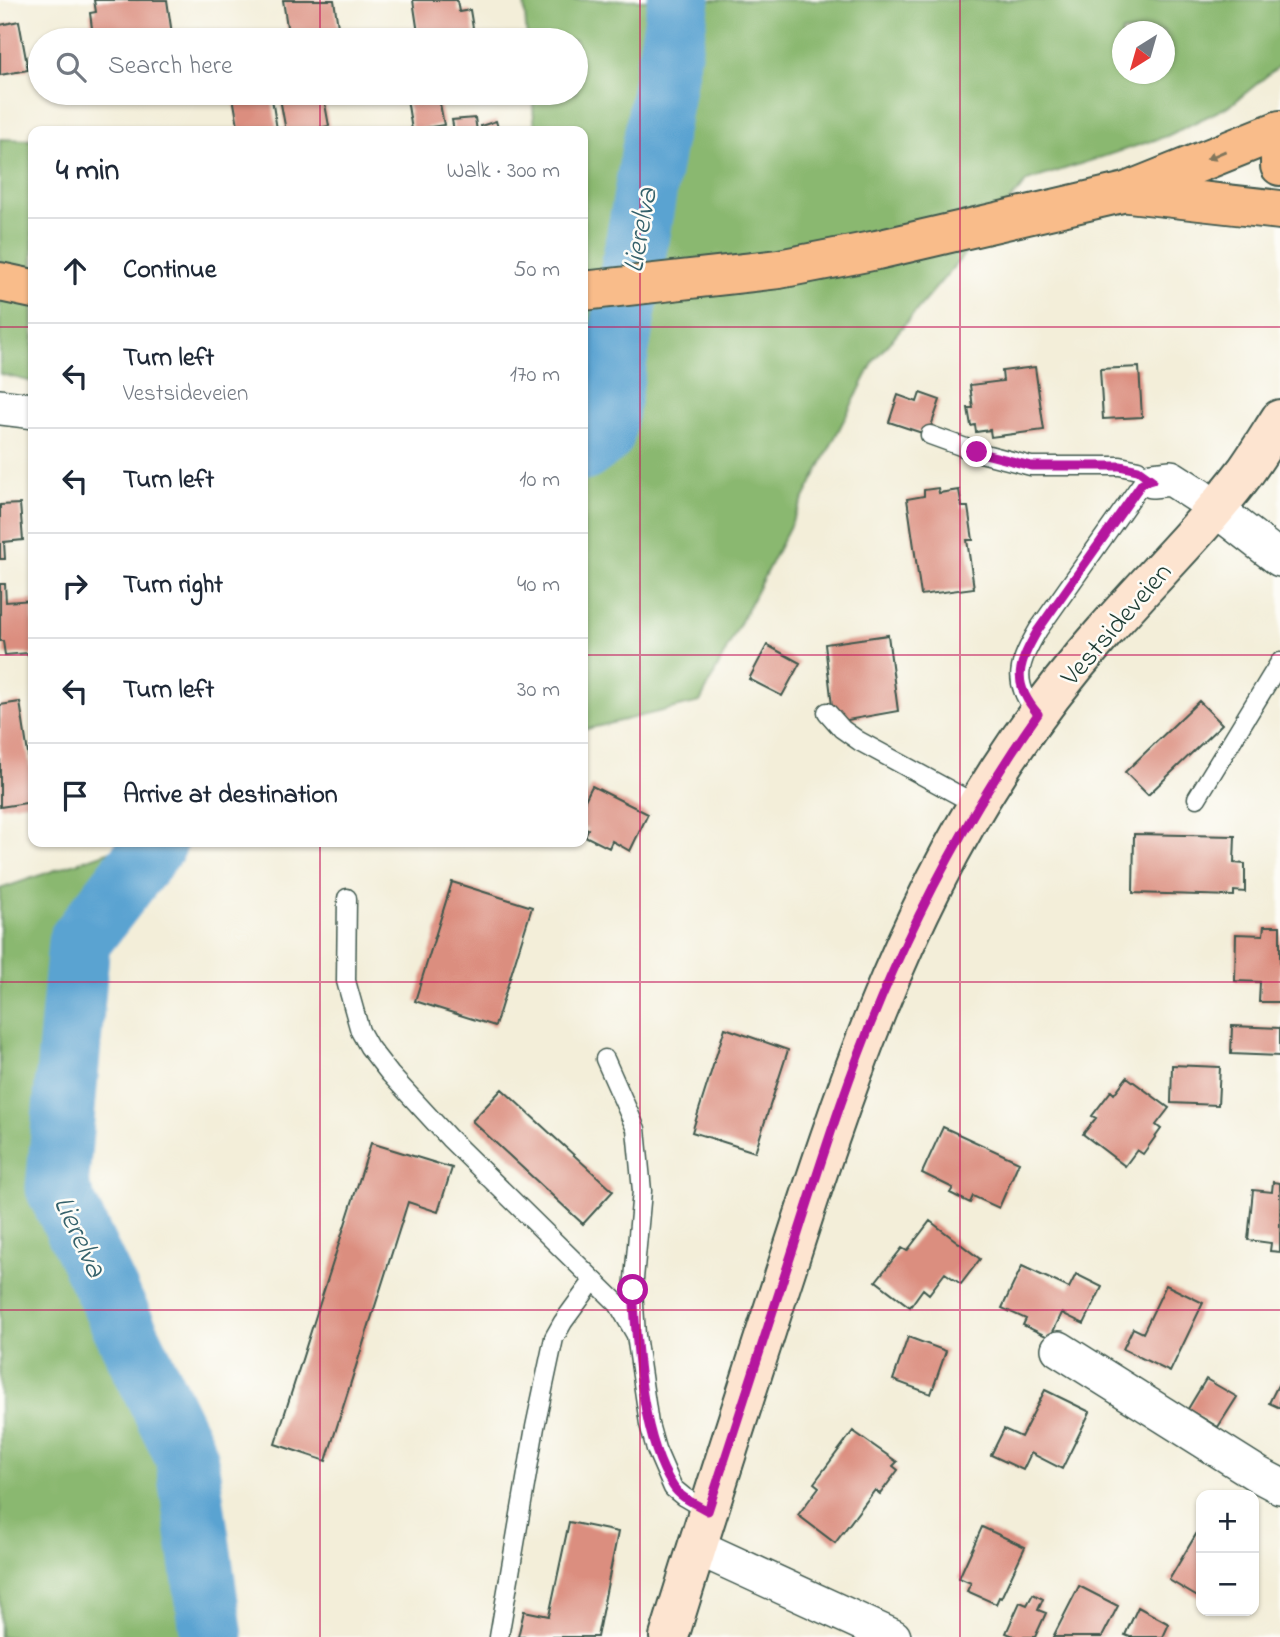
<!DOCTYPE html>
<html lang="en">
<head>
<meta charset="utf-8">
<style>
  :root { --surface:#fff; --page:#f6f6f7; --text:#1f2937; --muted:#747a83; --line:#e0e1e3 }
  body { margin:0; font-family:"Indie Flower",sans-serif; background:var(--page); color:var(--text) }
  .controls { position:absolute; right:21px; bottom:21px; display:grid; overflow:hidden; border-radius:14px; box-shadow:0 2px 5px #0004 }
  .controls button { width:63px; height:63px; display:grid; place-items:center; padding:0; border:0; border-bottom:2px solid var(--line); background:var(--surface); color:var(--text); font:35px sans-serif }
  .compass { position:absolute; left:1112px; top:21px; width:63px; height:63px; border-radius:50%; background:var(--surface); box-shadow:0 2px 5px #0004; rotate:217deg }
  .stop { position:absolute; width:21px; height:21px; margin:-16px; border:5px solid #b5179e; border-radius:50%; background:#fff }
  .stop.end { background:#b5179e; border-color:#fff; box-shadow:0 2px 7px #0008 }
  .list { margin:0; padding:0; list-style:none }
  h2 { display:flex; justify-content:space-between; align-items:center; height:91px; margin:0; padding:0 28px; font-size:30px }
  h2 small { font-size:23px; font-weight:400; color:var(--muted) }
  .list li { display:grid; grid-template-columns:46px 1fr auto; gap:21px; align-items:center; box-sizing:border-box; height:105px; padding:0 28px; border-top:2px solid var(--line) }
  .list b { display:block; font-size:26px; white-space:nowrap }
  .list p { margin:0; font-size:23px; white-space:nowrap; color:var(--muted) }
  .list em { font-size:23px; font-style:normal; color:var(--muted) }
  .icon { flex:none; width:38px; height:38px; fill:none; stroke:currentColor; stroke-width:2; stroke-linecap:round; stroke-linejoin:round }
  .map { position:relative; flex:none; width:1280px; height:1637px; overflow:hidden }
  .search { position:absolute; background:var(--surface); box-shadow:0 2px 5px #0004; left:28px; top:28px; width:560px; height:77px; display:flex; align-items:center; gap:18px; box-sizing:border-box; padding:0 24px; border-radius:38px; color:var(--muted); font-size:26px }
  .panel { position:absolute; background:var(--surface); box-shadow:0 2px 5px #0004; left:28px; top:126px; width:560px; height:721px; border-radius:14px }
  .map>svg:first-child { display:block }
  .forest { fill:#8ab870; stroke:#547a52; stroke-width:2; fill-rule:evenodd }
  .lines { fill:none; stroke-linecap:round; stroke-linejoin:round }
  .river { stroke:#5aa3d1; stroke-width:63 }
  .building { fill:#db8e7f }
  .service-casing { stroke:#3f584d; stroke-width:21 }
  .minor-casing { stroke:#3f584d; stroke-width:38 }
  .secondary-casing { stroke:#3f584d; stroke-width:42 }
  .primary-casing { stroke:#3f584d; stroke-width:42 }
  .service { stroke:#fff; stroke-width:18 }
  .minor { stroke:#fff; stroke-width:35 }
  .secondary { stroke:#fde4d0; stroke-width:38 }
  .primary { stroke:#f9bc8a; stroke-width:38 }
  .oneway { fill:#81765b }
  .route { stroke:#b5179e; stroke-width:9 }
  .grid { fill:none; stroke:#c2185b; stroke-width:2; stroke-opacity:0.55 }
  .labels { text-anchor:middle; stroke-width:5; stroke-linejoin:round; paint-order:stroke }
  .street-label { font-size:28px; fill:#1f3d34; stroke:#fdfcf7 }
  .water-label { font-size:30px; font-style:italic; fill:#34616b; stroke:#fdfcf7 }
</style>
</head>
<body>
<div class="map">
<svg width="1280" height="1637" viewBox="0 0 1280 1637">
  <rect width="100%" height="100%" fill="#fdfcf7"/>
  <filter id="ink" filterUnits="userSpaceOnUse"><feTurbulence type="fractalNoise" baseFrequency=".0143" numOctaves="2"/><feDisplacementMap in="SourceGraphic" scale="14" xChannelSelector="R" yChannelSelector="G"/><feConvolveMatrix kernelMatrix="1 2 1 2 8 2 1 2 1" color-interpolation-filters="sRGB"/></filter>
  <filter id="wash" filterUnits="userSpaceOnUse"><feTurbulence type="fractalNoise" baseFrequency=".00686" numOctaves="4" result="noise"/><feDisplacementMap in="SourceGraphic" scale="28" xChannelSelector="R" yChannelSelector="G"/><feGaussianBlur stdDeviation="1.57" result="paint"/><feColorMatrix in="noise" values="0 0 0 0 0 0 0 0 0 0 0 0 0 0 0 0 0 1.4 0 .05"/><feComposite in="paint" operator="in"/></filter>
  <g filter="url(#wash)">
    <rect width="100%" height="100%" fill="#f3eed9"/>
    <!-- forest -->
    <path class="forest" d="M524,0H1280V65L1231,105L1167,136L1027,181L875,359L700,702L583,730V131H535L532,93H576V40H527ZM1122,32H1164V74H1122Z
      M0,139L33,140V382L0,374Z
      M137,842H153L81,932L54,1182L188,1448L213,1637H0V889Z"/>
    <g class="lines">
      <!-- river -->
      <path class="river" d="M583,450L603,435L679,0
        M156,842L79,942L57,1188L186,1455L212,1637"/>
    </g>
    <g id="blocks">
      <!-- building -->
      <path class="building" d="M94,0H167L172,34L188,31L189,40H100L99,35L93,36L90,13L96,12Z
        M283,0H334L340,40H289Z
        M413,0H457L459,12L470,10L475,40H419Z
        M19,21L28,70L0,75V25Z
        M260,93H271L277,129L239,131L233,97Z
        M279,93H323L329,126L302,131H286Z
        M406,93H438L444,125L412,130Z
        M475,118L477,131H454L452,120Z
        M496,121L499,131H482L481,126Z
        M1035,367L1044,430L991,437L990,430L976,432L975,425L971,426L968,408H973L970,385L1003,381L1002,371Z
        M1139,367L1142,417L1103,419L1100,369Z
        M920,393L940,400L928,435L889,422L898,395L917,402Z
        M938,488L939,493L959,490L962,507H968L973,540H967L974,588L921,595L907,499L924,496V490Z
        M20,504L23,540L4,542L5,559H0V505Z
        M0,584H5L6,602L33,600V655L28,656L27,653L5,655L3,641H0Z
        M888,635L898,711L842,721L833,715L825,644Z
        M767,645L800,663L782,696L749,679Z
        M1199,701L1222,724L1148,795L1125,772Z
        M20,702L30,767H32L33,775V802L0,807V705Z
        M592,786L648,814L630,851L612,841L609,848L585,836L588,829L583,827V804Z
        M1134,834L1235,836L1234,863L1245,864V892L1234,891V896L1133,893Z
        M452,882L532,907L495,1026L415,1001Z
        M1264,926H1280V1002H1259L1260,982L1235,981L1236,934L1263,935Z
        M1232,1026L1280,1028V1056L1231,1054Z
        M725,1028L788,1050L755,1152L692,1132Z
        M1172,1065L1220,1067L1218,1105L1171,1103Z
        M1127,1077L1169,1108L1156,1125L1161,1129L1143,1154L1137,1150L1125,1166L1083,1134L1096,1118L1092,1116L1111,1091L1114,1094Z
        M502,1089L613,1191L583,1224L472,1121Z
        M943,1127L1019,1162L999,1208L973,1196L970,1203L950,1193L953,1188L922,1173Z
        M371,1143L452,1168L438,1212L408,1202L326,1461L275,1444Z
        M1273,1182L1280,1183V1252L1270,1251L1271,1243L1248,1240L1253,1190L1272,1192Z
        M930,1221L980,1259L961,1284L945,1273L929,1294L923,1289L910,1307L876,1281L902,1248L907,1251Z
        M1022,1266L1069,1288L1076,1274L1102,1287L1084,1324L1062,1313L1050,1338L1023,1325L1026,1319L1002,1308Z
        M1166,1285L1203,1303L1170,1372L1123,1349L1133,1328L1143,1333Z
        M908,1337L946,1351L931,1394L893,1380Z
        M1206,1379L1237,1397L1218,1427L1188,1409Z
        M1280,1381V1408L1269,1403Z
        M1045,1390L1090,1412L1062,1469L1031,1453L1023,1470L991,1455L1004,1429L1021,1437Z
        M853,1431L897,1462L893,1466L898,1470L880,1494L875,1490L835,1543L798,1515L819,1487L814,1483Z
        M569,1522L618,1532L597,1637H518L524,1611L549,1616Z
        M1201,1526V1599L1169,1580Z
        M982,1527L1025,1547L1001,1598L999,1597L996,1604L967,1591L971,1583L959,1578Z
        M1079,1586L1118,1606L1102,1637H1053Z
        M1033,1594L1043,1599L1038,1610L1046,1613L1035,1637H1016L1006,1633L1020,1602L1027,1605Z
        M1138,1607L1169,1624L1163,1637H1130L1125,1635Z"/>
    </g>
  </g>
  <g filter="url(#ink)">
    <use href="#blocks" fill-opacity="0" stroke="#3f584d" stroke-width="2"/>
    <g class="lines">
      <defs>
        <path id="service" d="M930,435L977,452L1031,466H1120L1138,470L1152,480
          M827,712L842,729L859,741L977,805
          M1038,714C1010,682 1019,663 1038,630L1142,483L1152,480
          M1197,798L1280,662
          M347,898L346,981L360,1031L369,1047L390,1074L449,1138L618,1304L636,1335
          M605,1059L636,1129L642,1191L633,1290L636,1335L649,1424L656,1449L673,1488L684,1497L708,1511
          M499,1637L535,1427L554,1338L563,1322L593,1281"/>
        <path id="minor" d="M0,407L33,411
          M1152,480L1171,478L1199,496L1280,559
          M1059,1349L1259,1475L1280,1486
          M697,1547L893,1637"/>
        <path id="secondary" d="M669,1637C707,1513 747,1390 787,1267C842,1096 900,922 999,770C1030,722 1066,675 1104,632C1151,578 1203,528 1246,471C1258,454 1269,436 1280,419"/>
        <path id="primary" d="M1280,148V166
          M1129,193L1280,210
          M0,282L33,289
          M583,291L779,269L877,250L1126,192L1280,130"/>
      </defs>
      <!-- service casing -->
      <use href="#service" class="service-casing"/>
      <!-- minor casing -->
      <use href="#minor" class="minor-casing"/>
      <!-- secondary casing -->
      <use href="#secondary" class="secondary-casing"/>
      <!-- primary casing -->
      <use href="#primary" class="primary-casing"/>
      <!-- service -->
      <use href="#service" class="service"/>
      <!-- minor -->
      <use href="#minor" class="minor"/>
      <!-- secondary -->
      <use href="#secondary" class="secondary"/>
      <!-- primary -->
      <use href="#primary" class="primary"/>
    </g>
    <!-- one-way arrows -->
    <defs><path id="oneway-solid" d="M-6-.8H1V-3.2L6.5 0L1 3.2V.8H-6Z" transform="scale(1.75)"/></defs>
    <use class="oneway" href="#oneway-solid" transform="translate(1216 155) rotate(157)"/>
  </g>
  <g class="lines" filter="url(#ink)">
    <!-- route -->
    <path class="route" d="M633,1290C637,1347 641,1438 673,1486C680,1498 696,1504 708,1511C737,1421 767,1330 796,1240C825,1149 854,1058 893,971C933,881 981,795 1038,714C1010,682 1019,663 1038,630L1142,483L1152,480L1138,470L1120,466H1031L977,452"/>
  </g>
  <!-- grid -->
  <path class="grid" d="M320,0V40M640,0V1637M960,0V1637M320,93V131M0,327H33M583,327H1280M0,655H33M583,655H1280M320,842V1637M0,982H1280M0,1310H1280"/>
  <g class="labels">
    <!-- street labels -->
    <g class="street-label">
      <text transform="translate(1115 623) rotate(-49)" y="10">Vestsideveien</text>
    </g>
    <!-- water labels -->
    <g class="water-label">
      <text transform="translate(639 230) rotate(-80)" y="10">Lierelva</text>
      <text transform="translate(81 1236) rotate(65)" y="10">Lierelva</text>
    </g>
  </g>
</svg>
<div class="controls">
<button>+</button>
<button>−</button>
</div>
<svg class="compass" viewBox="-18 -18 36 36"><path d="M0-13l5 13h-10z" fill="#e53935"/><path d="M0 13l5-13h-10z" fill="#747a83"/></svg>
<div class="stop" style="left:633px;top:1290px"></div>
<div class="stop end" style="left:977px;top:452px"></div>
<div class="search"><svg class="icon" aria-label="search" viewBox="0 0 24 24"><circle cx="10" cy="10" r="6"/><path d="M15 15l6 6"/></svg>Search here</div>
<section class="panel">
<h2>4 min<small>Walk · 300 m</small></h2>
<ul class="list">
<li><svg class="icon" aria-label="ahead" viewBox="0 0 24 24"><path d="M12 20V5M6 11l6-6 6 6"/></svg><div><b>Continue</b></div><em>50 m</em></li>
<li><svg class="icon" aria-label="left" viewBox="0 0 24 24"><path d="M17 20v-9H6M10 6l-5 5 5 5"/></svg><div><b>Turn left</b><p>Vestsideveien</p></div><em>170 m</em></li>
<li><svg class="icon" aria-label="left" viewBox="0 0 24 24"><path d="M17 20v-9H6M10 6l-5 5 5 5"/></svg><div><b>Turn left</b></div><em>10 m</em></li>
<li><svg class="icon" aria-label="right" viewBox="0 0 24 24"><path d="M7 20v-9h11M14 6l5 5-5 5"/></svg><div><b>Turn right</b></div><em>40 m</em></li>
<li><svg class="icon" aria-label="left" viewBox="0 0 24 24"><path d="M17 20v-9H6M10 6l-5 5 5 5"/></svg><div><b>Turn left</b></div><em>30 m</em></li>
<li><svg class="icon" aria-label="arrive" viewBox="0 0 24 24"><path d="M6 21V4h12l-3 4 3 4H6"/></svg><div><b>Arrive at destination</b></div></li>
</ul>
</section>
</div>
</body>
</html>
